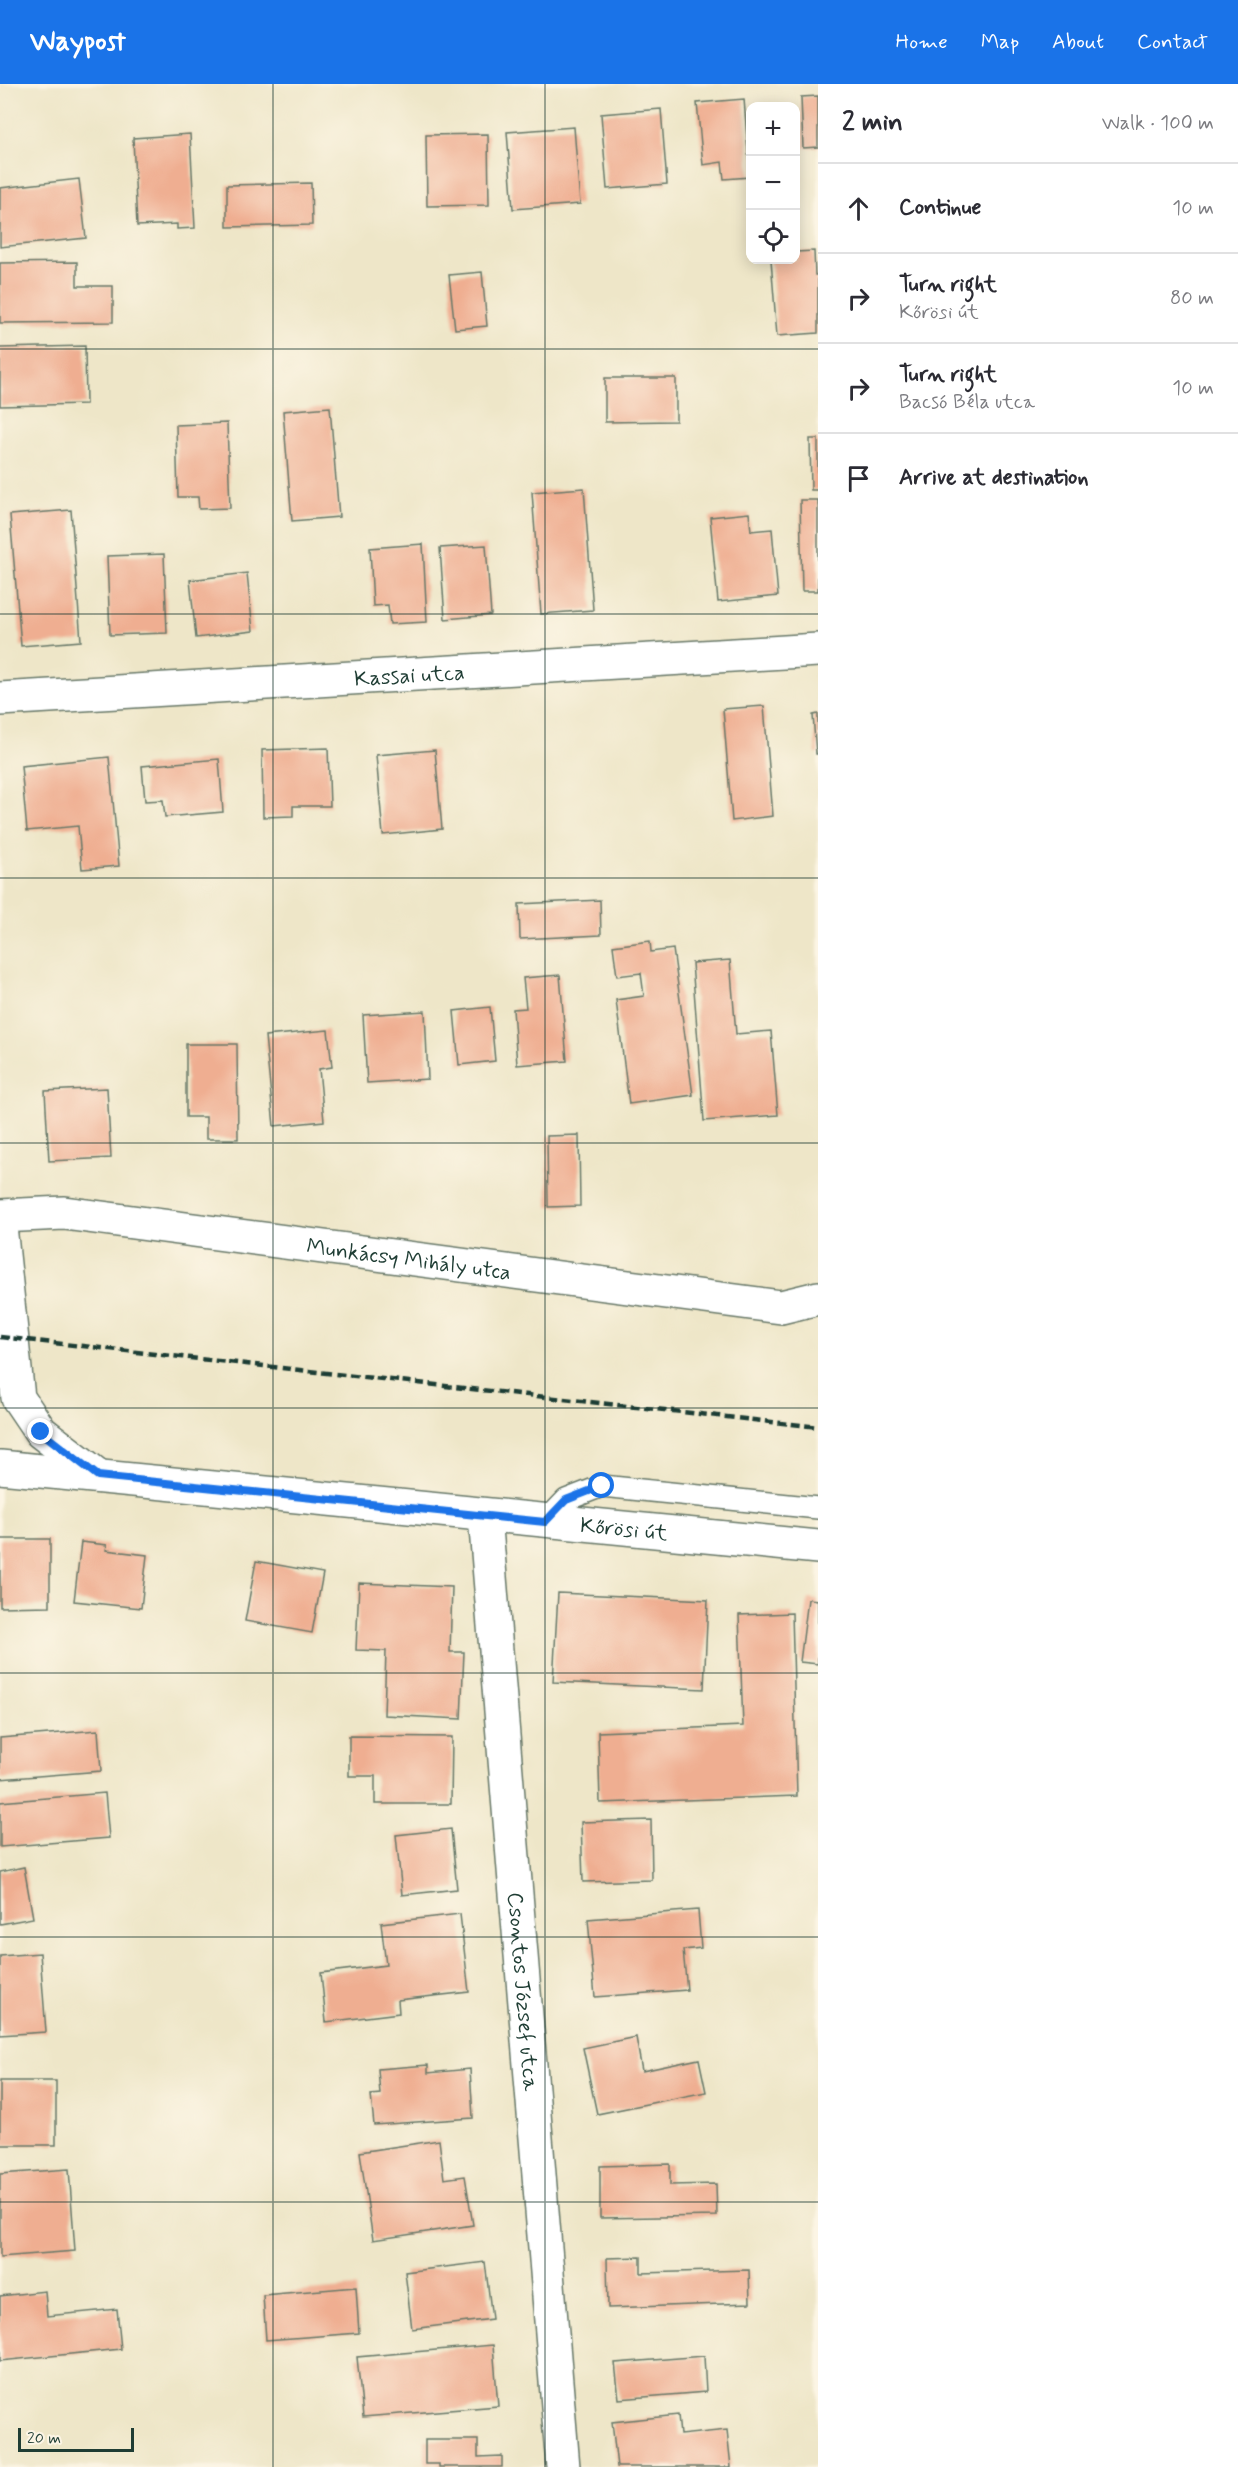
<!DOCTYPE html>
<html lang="en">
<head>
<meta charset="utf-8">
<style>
  :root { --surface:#fff; --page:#f2f2f3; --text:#2b2b33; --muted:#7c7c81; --line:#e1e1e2; --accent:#1a73e8 }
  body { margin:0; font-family:Mynerve,sans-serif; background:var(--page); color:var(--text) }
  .controls { position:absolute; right:18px; top:18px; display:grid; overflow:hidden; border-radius:12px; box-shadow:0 3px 15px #0003 }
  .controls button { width:54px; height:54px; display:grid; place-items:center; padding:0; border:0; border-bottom:2px solid var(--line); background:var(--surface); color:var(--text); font:30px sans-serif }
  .scale { position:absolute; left:18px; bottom:15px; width:116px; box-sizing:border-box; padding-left:6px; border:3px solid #1f3d34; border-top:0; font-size:16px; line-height:21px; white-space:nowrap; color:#1f3d34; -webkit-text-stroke:4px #fcf5e5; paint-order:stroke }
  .stop { position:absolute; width:18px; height:18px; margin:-14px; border:4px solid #1a73e8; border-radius:50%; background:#fff }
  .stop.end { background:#1a73e8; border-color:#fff; box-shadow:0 2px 6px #0008 }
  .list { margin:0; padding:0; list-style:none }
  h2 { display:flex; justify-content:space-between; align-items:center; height:78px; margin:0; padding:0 24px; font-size:26px }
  h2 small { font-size:20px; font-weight:400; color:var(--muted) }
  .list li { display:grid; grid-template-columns:39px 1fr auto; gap:18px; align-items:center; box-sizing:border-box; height:90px; padding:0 24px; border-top:2px solid var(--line) }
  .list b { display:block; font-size:22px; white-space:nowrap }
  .list p { margin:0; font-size:20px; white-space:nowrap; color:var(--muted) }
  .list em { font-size:20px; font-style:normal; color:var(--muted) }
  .icon { flex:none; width:33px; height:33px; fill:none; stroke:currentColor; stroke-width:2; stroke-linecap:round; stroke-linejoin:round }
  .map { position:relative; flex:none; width:818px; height:2383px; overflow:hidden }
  header { display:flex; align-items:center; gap:36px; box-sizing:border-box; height:84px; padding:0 30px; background:var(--accent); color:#fff }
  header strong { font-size:28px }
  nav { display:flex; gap:33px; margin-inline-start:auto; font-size:21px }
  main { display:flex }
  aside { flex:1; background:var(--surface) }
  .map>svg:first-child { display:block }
  .building { fill:#efae91 }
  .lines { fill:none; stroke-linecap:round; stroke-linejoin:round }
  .service-casing { stroke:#677868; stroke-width:24 }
  .minor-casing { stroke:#677868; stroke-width:36 }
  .secondary-casing { stroke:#677868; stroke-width:36 }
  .service { stroke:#fff; stroke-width:21 }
  .minor { stroke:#fff; stroke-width:33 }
  .secondary { stroke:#fff; stroke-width:33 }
  .rail { stroke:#1f3d34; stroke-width:4.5; stroke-dasharray:9 4.5; stroke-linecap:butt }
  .route { stroke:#1a73e8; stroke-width:8 }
  .grid { fill:none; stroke:#1f3d34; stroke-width:1.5; stroke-opacity:0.55 }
  .labels { text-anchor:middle; stroke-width:4.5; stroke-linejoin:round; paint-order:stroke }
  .street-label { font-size:22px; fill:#1f3d34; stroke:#fcf5e5 }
</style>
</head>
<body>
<header>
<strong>Waypost</strong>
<nav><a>Home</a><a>Map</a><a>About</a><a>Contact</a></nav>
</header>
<main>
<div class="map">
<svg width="818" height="2383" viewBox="0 0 818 2383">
  <rect width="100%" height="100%" fill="#fcf5e5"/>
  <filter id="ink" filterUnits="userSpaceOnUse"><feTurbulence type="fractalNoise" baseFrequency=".0167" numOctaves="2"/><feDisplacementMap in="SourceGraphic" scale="12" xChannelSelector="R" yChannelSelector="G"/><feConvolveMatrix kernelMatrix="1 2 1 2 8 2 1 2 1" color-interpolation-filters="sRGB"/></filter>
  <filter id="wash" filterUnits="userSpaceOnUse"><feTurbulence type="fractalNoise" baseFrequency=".008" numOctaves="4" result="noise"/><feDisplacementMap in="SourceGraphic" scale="24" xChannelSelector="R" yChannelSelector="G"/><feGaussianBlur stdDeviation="1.35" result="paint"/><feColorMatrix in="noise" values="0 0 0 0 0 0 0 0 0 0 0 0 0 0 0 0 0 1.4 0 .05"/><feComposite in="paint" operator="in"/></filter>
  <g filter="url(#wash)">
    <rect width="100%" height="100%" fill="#eee6c8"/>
    <g id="blocks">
      <!-- building -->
      <path class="building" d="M818,12V63L803,64L801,13Z
        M744,15L750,93L724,95L722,78L703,81L697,19Z
        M661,25L667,100L607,105L601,30Z
        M574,43L580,120L513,125L507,48Z
        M190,50L195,144L177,145V140L137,142L133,54Z
        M488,50L489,121L427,122L426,51Z
        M79,95L86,154L0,163V104Z
        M311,99L312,141L227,143V101Z
        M814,167L815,191H818V249L777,252L771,176H796V168Z
        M77,178V202H113V238L0,239V179Z
        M482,188L487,242L455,245L449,191Z
        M85,262L86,320L0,322V264Z
        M605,294H676V337L605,338Z
        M330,323L339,433L292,437L283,327Z
        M227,339L230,424L199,425L198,413H178L176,341Z
        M810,355H818V406H811Z
        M584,404L593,526L541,530L532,408Z
        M800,416H818V507H802Z
        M71,426L81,557L21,562L10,431Z
        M749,429L751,447L772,445L778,512L718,518L710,433Z
        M423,460L427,538L390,540L388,521L373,522L370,464Z
        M486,461L491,531L445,535L440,464Z
        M164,470L167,549L110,551L107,472Z
        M247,489L253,547L196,554L190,496Z
        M764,622L773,732L732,737L723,625Z
        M818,630V670H816L813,631Z
        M328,664L330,722H293V732L263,733L262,666Z
        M435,666L442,745L383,751L376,671Z
        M109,673L119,782L82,785L78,742L27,747L21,682Z
        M219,675L223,728L165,733L163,716L145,717L142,682Z
        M600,816L601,851L520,855L519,820Z
        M650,857L651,868L673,865L693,1011L629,1020L616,916L644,912L641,889L617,892L613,862Z
        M730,876L736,950L771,947L778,1031L704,1037L692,879Z
        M560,891L567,977L517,981L513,925L526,924L523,894Z
        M490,923L495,977L459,981L454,927Z
        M425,927L428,995L367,999L363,931Z
        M328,946L332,983L319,985L324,1037L274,1042L265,952Z
        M186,960H237L238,1055H206V1033H186Z
        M107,1004L111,1074L49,1077L45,1007Z
        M579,1051L580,1122L548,1123L547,1052Z
        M0,1455H50V1522L0,1523Z
        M81,1458L107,1461L106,1466L147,1471L141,1524L74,1517Z
        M256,1477L323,1489L312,1549L245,1537Z
        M359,1499L452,1503L450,1568H464L461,1635L384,1631L386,1567L356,1566Z
        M558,1509L708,1516L704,1605L553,1598Z
        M808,1515L818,1516V1580L800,1578Z
        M792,1529L797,1712L600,1719L598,1648L743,1642L739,1531Z
        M98,1646L101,1687L0,1695V1654Z
        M349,1652L452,1653L451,1720H375V1692H349Z
        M105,1709L109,1754L0,1763V1718Z
        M651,1736L652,1796L583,1798L581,1738Z
        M451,1745L457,1805L402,1811L396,1751Z
        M24,1783L33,1834L0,1840V1788Z
        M698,1826L701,1864L683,1866L687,1906L595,1913L588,1835Z
        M460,1830L469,1908L398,1916L399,1929L326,1938L321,1889L386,1881L381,1839Z
        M40,1869L46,1948L0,1951V1872Z
        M636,1953L642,1987L699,1975L706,2008L597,2030L583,1964Z
        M428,1981V1989L470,1985L473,2034L374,2041L371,2011L380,2010L378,1985Z
        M0,1997H56V2061H0Z
        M439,2056L444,2095L465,2092L473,2141L373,2156L360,2068Z
        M670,2080V2101L716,2100L717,2132L600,2134V2082Z
        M69,2085L75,2167L0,2173V2090Z
        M641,2173V2189L749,2186L750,2219L608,2224L607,2174Z
        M485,2178L492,2235L412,2245L405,2188Z
        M356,2203L359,2249L266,2256L263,2211Z
        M45,2207L47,2232L117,2225L121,2265L0,2277V2212Z
        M493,2261L498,2322L363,2333L357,2273Z
        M704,2272L706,2308L619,2315L615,2279Z
        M678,2331L680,2351L727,2346L731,2383H617L612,2338Z
        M425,2356H478V2373L502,2372V2383H439V2380H425Z"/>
    </g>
  </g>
  <g filter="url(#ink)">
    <use href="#blocks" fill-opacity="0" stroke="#677868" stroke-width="1.5"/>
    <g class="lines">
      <defs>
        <path id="service" d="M545,1438L566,1416L602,1402L818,1424"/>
        <g id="minor">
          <path id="s1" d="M0,615L818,566"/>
          <path id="s2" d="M0,1132L64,1129L781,1223L818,1214"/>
          <path d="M0,1142L18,1314L41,1348L98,1392"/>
          <path id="s3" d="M485,1432L563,2383"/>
        </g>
        <g id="secondary">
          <path id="s4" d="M0,1383L818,1463"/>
        </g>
      </defs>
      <!-- service casing -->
      <use href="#service" class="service-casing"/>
      <!-- minor casing -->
      <use href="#minor" class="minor-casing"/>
      <!-- secondary casing -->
      <use href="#secondary" class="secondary-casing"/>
      <!-- service -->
      <use href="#service" class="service"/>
      <!-- minor -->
      <use href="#minor" class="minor"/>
      <!-- secondary -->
      <use href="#secondary" class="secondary"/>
      <!-- rail -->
      <path class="rail" d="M0,1253L818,1343"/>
    </g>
  </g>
  <g class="lines" filter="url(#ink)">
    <!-- route -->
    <path class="route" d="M41,1348L98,1392L545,1438L566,1416L602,1402"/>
  </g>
  <!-- grid -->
  <path class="grid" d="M273,0V2383M545,0V2383M0,265H818M0,530H818M0,794H818M0,1059H818M0,1324H818M0,1589H818M0,1853H818M0,2118H818"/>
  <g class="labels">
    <!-- street labels -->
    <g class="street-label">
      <text dy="8" stroke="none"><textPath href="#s1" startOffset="410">Kassai utca</textPath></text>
      <text dy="8" stroke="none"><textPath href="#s2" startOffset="412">Munkácsy Mihály utca</textPath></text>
      <text dy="8" stroke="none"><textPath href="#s4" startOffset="627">Kőrösi út</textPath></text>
      <text dy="8" stroke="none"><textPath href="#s3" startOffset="477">Csontos József utca</textPath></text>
    </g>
  </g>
</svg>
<div class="controls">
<button>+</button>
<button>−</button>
<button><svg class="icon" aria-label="locate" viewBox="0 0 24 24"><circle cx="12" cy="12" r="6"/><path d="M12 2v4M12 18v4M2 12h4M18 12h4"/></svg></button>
</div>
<div class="scale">20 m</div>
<div class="stop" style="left:602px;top:1402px"></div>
<div class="stop end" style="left:41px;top:1348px"></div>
</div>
<aside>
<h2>2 min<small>Walk · 100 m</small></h2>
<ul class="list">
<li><svg class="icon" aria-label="ahead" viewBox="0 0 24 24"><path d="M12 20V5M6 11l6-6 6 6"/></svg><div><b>Continue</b></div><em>10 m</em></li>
<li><svg class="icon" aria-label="right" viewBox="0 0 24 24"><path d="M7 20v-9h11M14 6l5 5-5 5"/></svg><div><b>Turn right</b><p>Kőrösi út</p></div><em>80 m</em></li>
<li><svg class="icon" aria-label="right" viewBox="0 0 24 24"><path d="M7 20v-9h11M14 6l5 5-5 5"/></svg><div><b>Turn right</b><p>Bacsó Béla utca</p></div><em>10 m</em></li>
<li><svg class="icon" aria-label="arrive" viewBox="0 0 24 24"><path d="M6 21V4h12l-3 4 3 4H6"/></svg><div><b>Arrive at destination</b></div></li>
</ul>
</aside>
</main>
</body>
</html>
